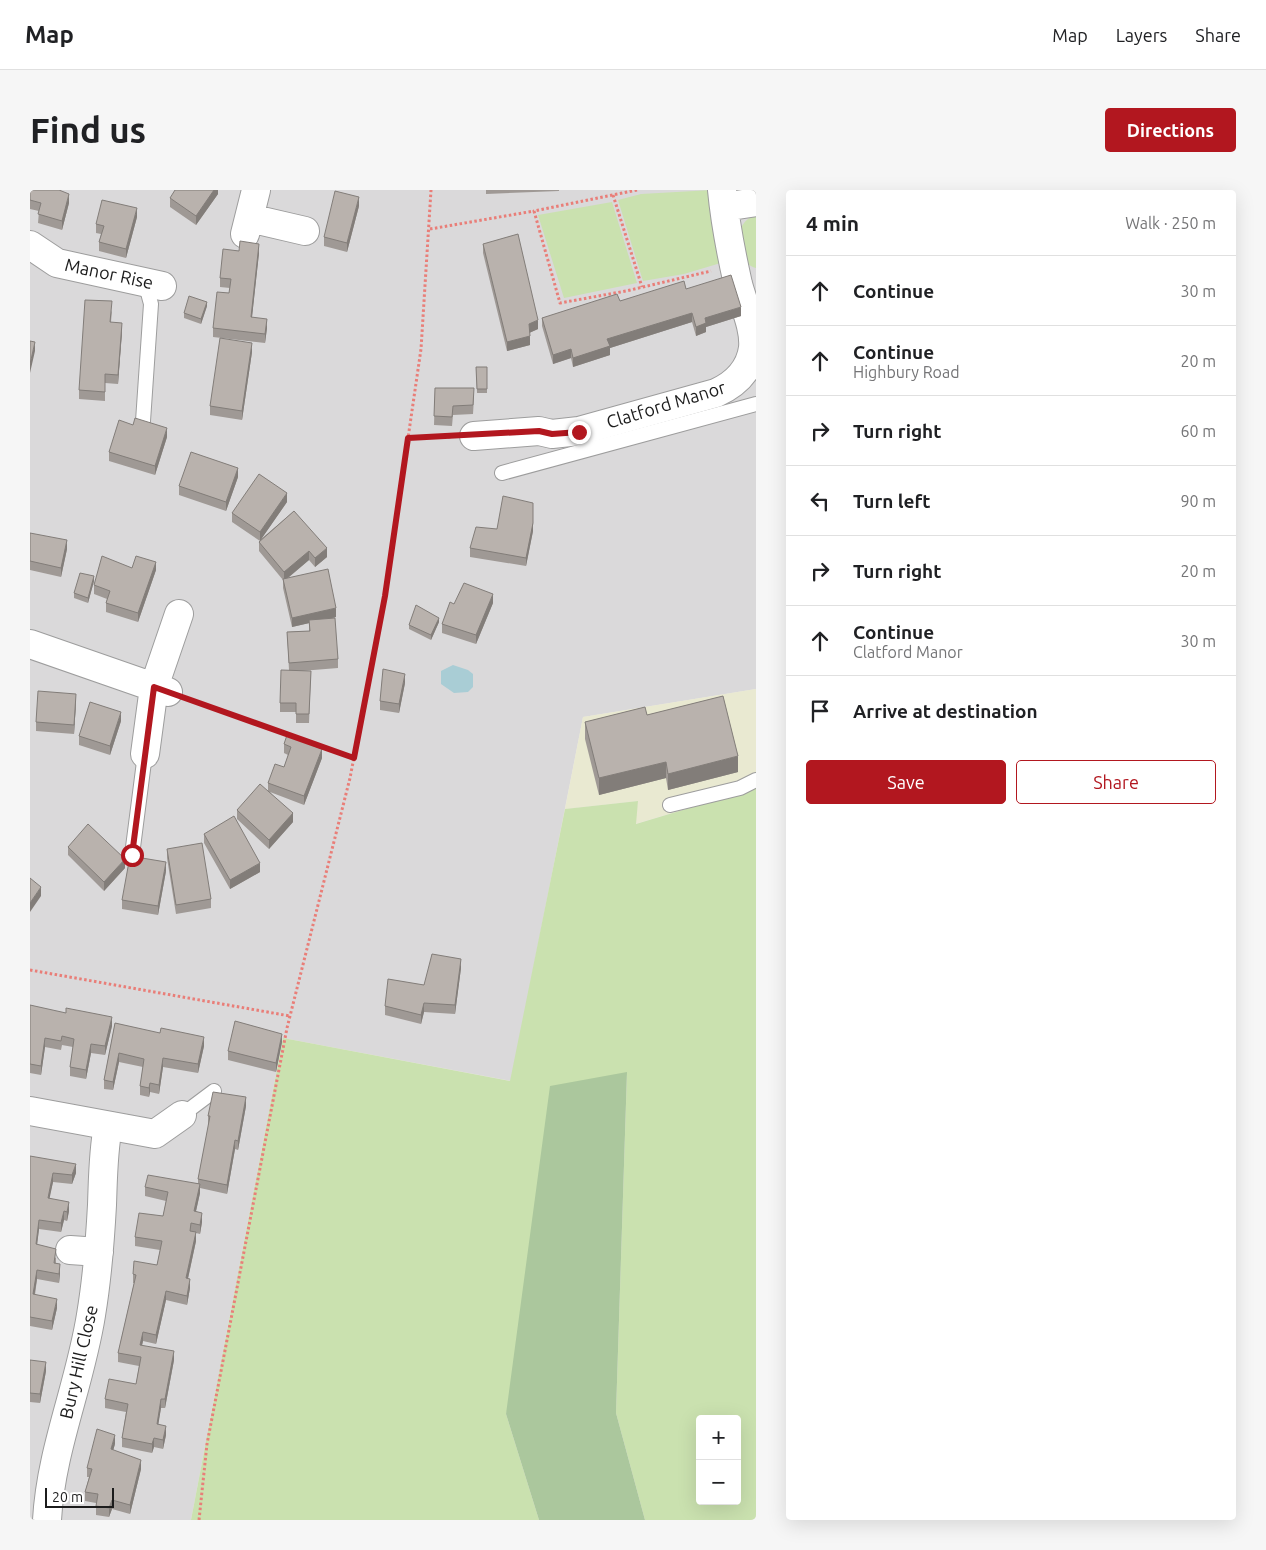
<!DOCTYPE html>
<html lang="en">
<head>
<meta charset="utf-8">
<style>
  :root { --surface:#fff; --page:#f6f6f6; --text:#202124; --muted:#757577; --line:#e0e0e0; --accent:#b2171f }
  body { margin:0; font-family:Ubuntu,sans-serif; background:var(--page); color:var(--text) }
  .controls { position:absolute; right:15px; bottom:15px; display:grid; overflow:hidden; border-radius:5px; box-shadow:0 5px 20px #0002 }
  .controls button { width:45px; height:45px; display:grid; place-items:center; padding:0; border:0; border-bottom:1px solid var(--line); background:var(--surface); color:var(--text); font:25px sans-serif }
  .scale { position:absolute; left:15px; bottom:12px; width:69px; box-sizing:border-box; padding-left:5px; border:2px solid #1c1c1c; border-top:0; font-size:14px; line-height:18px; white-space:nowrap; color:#1c1c1c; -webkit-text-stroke:4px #fff; paint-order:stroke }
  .stop { position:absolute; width:15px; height:15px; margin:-11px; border:4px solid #b2171f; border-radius:50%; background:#fff }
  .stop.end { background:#b2171f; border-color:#fff; box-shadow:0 1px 5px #0008 }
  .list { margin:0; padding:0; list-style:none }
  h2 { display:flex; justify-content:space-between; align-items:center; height:65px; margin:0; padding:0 20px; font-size:21px }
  h2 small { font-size:16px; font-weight:400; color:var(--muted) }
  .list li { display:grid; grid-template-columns:32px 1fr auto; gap:15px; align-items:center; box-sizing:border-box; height:70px; padding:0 20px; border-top:1px solid var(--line) }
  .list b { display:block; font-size:19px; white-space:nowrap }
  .list p { margin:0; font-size:16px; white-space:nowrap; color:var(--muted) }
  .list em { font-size:16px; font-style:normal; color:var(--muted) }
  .actions { display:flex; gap:10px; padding:15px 20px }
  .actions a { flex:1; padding:11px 0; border:1px solid var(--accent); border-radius:5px; text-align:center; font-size:18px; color:var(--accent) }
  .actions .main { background:var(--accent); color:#fff }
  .icon { flex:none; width:28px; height:28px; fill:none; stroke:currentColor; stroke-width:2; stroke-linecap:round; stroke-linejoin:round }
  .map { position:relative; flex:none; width:726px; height:1330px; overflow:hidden; border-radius:5px }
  header { display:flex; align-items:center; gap:30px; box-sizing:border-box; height:70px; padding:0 25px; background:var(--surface); border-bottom:1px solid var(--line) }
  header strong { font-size:24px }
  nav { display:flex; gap:28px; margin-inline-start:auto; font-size:18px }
  .intro { display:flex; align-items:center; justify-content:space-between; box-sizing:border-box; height:120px; padding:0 30px }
  h1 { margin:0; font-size:35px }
  .button { padding:12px 22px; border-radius:5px; background:var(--accent); color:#fff; font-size:18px; font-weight:700 }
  main { display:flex; gap:30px; padding:0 30px }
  aside { flex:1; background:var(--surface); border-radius:5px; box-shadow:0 5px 20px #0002 }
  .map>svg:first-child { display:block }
  .residential { fill:#dad9da }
  .farmland { fill:#e9e9d1 }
  .grass { fill:#cae1af; fill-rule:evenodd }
  .forest { fill:#abc79d }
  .water { fill:#a9cdd5 }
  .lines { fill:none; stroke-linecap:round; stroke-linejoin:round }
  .service-casing { stroke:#9d9d9d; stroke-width:16 }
  .minor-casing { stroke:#9d9d9d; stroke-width:30 }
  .path { stroke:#e97e78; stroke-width:3; stroke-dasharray:2.5 2.5; stroke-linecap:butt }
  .service { stroke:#fff; stroke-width:14 }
  .minor { stroke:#fff; stroke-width:28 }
  .wall { fill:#9f9995 }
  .shaded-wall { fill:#827d79 }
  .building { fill:#b9b2ad; stroke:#827d79 }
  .route { stroke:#b2171f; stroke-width:6 }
  .labels { text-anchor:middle; stroke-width:4; stroke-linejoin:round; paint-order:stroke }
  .street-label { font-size:18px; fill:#1c1c1c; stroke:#fff }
</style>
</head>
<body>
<header>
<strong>Map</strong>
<nav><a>Map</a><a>Layers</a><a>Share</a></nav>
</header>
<div class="intro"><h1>Find us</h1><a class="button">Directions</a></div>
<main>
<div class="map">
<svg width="726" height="1330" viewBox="0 0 726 1330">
  <rect width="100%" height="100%" fill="#ece9e3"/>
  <!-- residential -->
  <path class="residential" d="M0,0H726V499L553,527L481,891L253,848L161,1330H0Z"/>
  <!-- farmland -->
  <path class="farmland" d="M726,499V598L605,634L608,611L535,619L553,527Z"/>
  <!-- grass -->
  <path class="grass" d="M682,0L694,72L654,84L613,91L588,10L611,4Z
    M582,12L607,93L534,108L508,25Z
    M726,25V78C703,72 702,31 726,25Z
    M726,598V1330H615L586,1223L597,883L476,1224L509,1330H161L253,848L480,891L535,619L608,611L606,634ZM670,1229H707V1311H670Z"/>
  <!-- forest -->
  <path class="forest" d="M597,882L586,1223L615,1330H509L476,1224L520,896Z"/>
  <!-- water -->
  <path class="water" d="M423,475L438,480L443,484V497L438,502L424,503L411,494V481Z"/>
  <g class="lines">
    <defs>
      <path id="service" d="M113,231L121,114L115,92
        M472,283L726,214
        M640,615L710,598L726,590
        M102,665L115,564
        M152,925L184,901"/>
      <path id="minor" d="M694,17L726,12
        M219,28L275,41
        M215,44L226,0
        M0,55L27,73L132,96
        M444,246L509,241L522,244L549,241L686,203C706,194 720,180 723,158C725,137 713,114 708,94C701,63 695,32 692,0
        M0,454L138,502
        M115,564L124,497L149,424
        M0,921L125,944L152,925
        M40,1060L69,1062
        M17,1330C21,1259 50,1195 61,1125C67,1089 70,1052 72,1015C73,988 73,962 78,936"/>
    </defs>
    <!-- service casing -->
    <use href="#service" class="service-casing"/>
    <!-- minor casing -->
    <use href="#minor" class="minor-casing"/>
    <!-- path -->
    <path class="path" d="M607,0L504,21L530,113L596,101L681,81
      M583,5L612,97
      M400,39L504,21
      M378,248L421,247
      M160,509L324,568
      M0,780L260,826
      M169,1330L177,1254L257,838L320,588L355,406L391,159L401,0"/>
    <!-- service -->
    <use href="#service" class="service"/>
    <!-- minor -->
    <use href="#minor" class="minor"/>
  </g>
  <!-- wall -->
  <path class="wall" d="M0,0L39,13L32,40L8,33L9,21L0,19Z
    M188,0V4L166,35L140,17V8Z
    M456,0H529V1L456,4Z
    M329,16L317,62L294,56V47Z
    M107,27L96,68L69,61V52L71,44L66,43V34Z
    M453,54L508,139L499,143L500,155L477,161L453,63Z
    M229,63L222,127L237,138L235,153L183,147V138L199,103L200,98L190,97V88Z
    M656,99L711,126L676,137V142L666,146L662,132L580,158V165L543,177L541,168L523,174L512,136V128L590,111Z
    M177,116L171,134L154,128V123Z
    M82,120L81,132L92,142L88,194L75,193V211L49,209V200Z
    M222,162L212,230L180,225V216Z
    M446,177H457V203H447Z
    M405,198L444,207L443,224L423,225L422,236L404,235Z
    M103,235L137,247L125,285L79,271V262Z
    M208,287L196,321L149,305V296Z
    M257,312L231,349L264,321L297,367L285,377L279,370L258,388L306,427L301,429L308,469V478L271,481H281L279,533H266V522H250V513L259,480L257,442L279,441V433L262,437L253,398V390L229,361V352L230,351L202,332V323Z
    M467,339L503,341L496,376L440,367V358Z
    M0,343L37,359L31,387L0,380Z
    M102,378L126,380L108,432L76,422V413L77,409L64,404V395Z
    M64,391L58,413L44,408V403Z
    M463,413L446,454L412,443V434L424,414Z
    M409,432L401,450L379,439V435Z
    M375,493L369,523L350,520V511Z
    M46,513L44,544L6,541V532Z
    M617,525L708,582L638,600L636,588L569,605L555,549V532Z
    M91,531L80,565L49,555V546Z
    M254,554L292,568L274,615L240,602L263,632L239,659L207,629V620L238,601V593L254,577L258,565L254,563Z
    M174,644L230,682L200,699L174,653Z
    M38,657L95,678L74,701L38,665Z
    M137,659L181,709V718L146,724L137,668Z
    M136,681L128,725L92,719V710Z
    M431,778L425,824L394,822L391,834L355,825V816L394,795Z
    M0,815L82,836L75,865L61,863L56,889L40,886V877L43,857L32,855L31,860L15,857L11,885L0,883Z
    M85,833L174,856L168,883L133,877L129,904L120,902L119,907L110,905V896L113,877L89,872L83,900L74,899V890Z
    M252,852L246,882L198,870V861Z
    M216,916L208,960L205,959L197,1004L170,998V1003L166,1021L172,1032L170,1044L166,1043V1051L158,1089L160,1098L157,1115L136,1110L126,1154L113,1151L112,1155L144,1170L135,1218H131L128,1234L136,1245L133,1259L124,1257L122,1263L92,1257V1248L96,1222L75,1218V1209L106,1194L109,1176L88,1172V1163L104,1093H103V1084L127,1075L130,1060L105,1056V1047L133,1026L136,1011L115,1006V997L168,993V989L179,935H178V926Z
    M0,966L46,983L42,994L23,992L19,1008L39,1021L37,1031L34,1030L31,1042L9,1039L7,1055L26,1068V1073L30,1083L29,1093L7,1089L5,1105L27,1118L22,1140L0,1136Z
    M0,1170L16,1181L10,1213L0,1212Z
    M85,1254L83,1260L111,1279L100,1324L82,1319L79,1327L66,1325V1313L55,1311V1302L59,1287H57V1278Z"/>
  <!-- shaded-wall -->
  <path class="shaded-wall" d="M184,0H188V4L166,35V26Z
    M39,4V13L32,40V31Z
    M329,7V16L317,62V53Z
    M107,18V27L96,68V59Z
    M229,54V63L221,136V127Z
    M177,112V116L171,134V129Z
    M711,117V126L676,137V142L666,146V137L675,128Z
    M662,123V132L580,158V165L543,177V168L577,149Z
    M237,129V138L235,153V144Z
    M508,130V139L499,143V134Z
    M92,133V142L88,194V185Z
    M500,146V155L477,161V152Z
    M5,152V161L0,183V174Z
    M222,153V162L212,230V221Z
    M541,159V168L523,174V165Z
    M137,238V247L125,285V276Z
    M208,278V287L196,321V312Z
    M257,303V312L230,351V342Z
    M503,313V341L496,376V368Z
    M37,350V359L31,387V378Z
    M297,358V367L285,377V368Z
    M279,361V370L254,391V382Z
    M126,372V380L108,432V423Z
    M64,386V391L58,413V408Z
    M463,404V413L446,454V445Z
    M306,418V427L262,437V428Z
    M409,428V432L401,450V445Z
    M375,484V493L369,523V514Z
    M46,504V513L44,544V535Z
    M91,522V531L80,565V556Z
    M292,559V568L274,615V606Z
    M708,566V582L638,600V584Z
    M636,572V588L569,605V588Z
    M263,623V632L239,659V650Z
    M95,669V678L74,701V692Z
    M136,672V681L128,725V716Z
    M230,673V682L200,699V690Z
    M11,697V706L0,722V713Z
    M431,769V778L425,824V815Z
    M394,813V822L391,834V825Z
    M82,827V836L75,865V856Z
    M252,844V852L246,882V873Z
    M174,847V856L168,883V874Z
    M15,848V857L11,885V876Z
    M61,854V863L56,889V880Z
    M89,863V872L83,900V892Z
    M133,868V877L129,904V895Z
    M120,893V902L119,907V898Z
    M216,907V916L208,960V951Z
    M205,950V959L197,1004V995Z
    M46,974V983L42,994V985Z
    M23,983V992L18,1016V1008Z
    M170,994V1003L164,1030V1021Z
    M39,1012V1021L37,1031V1022Z
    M34,1021V1030L31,1042V1033Z
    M172,1023V1032L170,1044V1035Z
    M9,1030V1039L6,1063V1054Z
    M166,1042V1051L156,1097V1088Z
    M30,1074V1083L29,1093V1084Z
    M7,1080V1089L3,1113V1104Z
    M160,1089V1098L157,1115V1106Z
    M136,1101V1110L126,1154V1145Z
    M27,1109V1118L22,1140V1131Z
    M113,1142V1151L110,1164V1155Z
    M144,1161V1170L135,1218V1209Z
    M16,1172V1181L10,1213V1204Z
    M131,1209V1218L127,1243V1234Z
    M136,1236V1245L133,1259V1250Z
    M85,1245V1254L81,1268V1259Z
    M124,1248V1257L122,1263V1254Z
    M111,1270V1279L100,1324V1315Z
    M82,1310V1319L79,1327V1318Z"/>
  <!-- building -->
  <path class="building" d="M0,0H29L39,4L32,31L8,24L11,13L0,10Z
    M145,0H184L166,26L140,8Z
    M305,1L329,7L317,53L294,47Z
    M72,10L107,18L96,59L69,52L74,36L66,34Z
    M488,44L508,130L499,134L500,146L477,152L453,54Z
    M210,51L229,54L221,127L237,129L235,144L183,138L187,102L199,103L201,89L190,88L193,59L209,61Z
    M701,85L711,117L675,128L676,133L666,137L662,123L577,149L580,156L543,168L541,159L523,165L512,128L587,104L590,111L654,91L656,99Z
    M159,106L177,112L171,129L154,123Z
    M55,110L82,111L80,132L92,133L88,185L75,184V202L49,200Z
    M190,148L222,153L212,221L180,216Z
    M0,151L5,152L0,174Z
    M446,177H457V199H447Z
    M405,198H444L443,215L423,216L422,227L404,226Z
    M105,228L137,238L125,276L79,262L89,230L103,235Z
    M161,262L208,278L196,312L149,296Z
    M229,284L257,303L230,342L202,323Z
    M473,306L503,313V333L496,368L440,358L446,337L467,339Z
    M264,321L297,358L285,368L279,361L254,382L229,352Z
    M0,343L37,350L31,378L0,371Z
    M72,366L102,378L106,366L126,372L108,423L76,413L80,401L64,395Z
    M298,379L306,418L262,428L253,389Z
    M50,383L64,386L58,408L44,403Z
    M434,393L463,404L446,445L412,434L420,412L424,414Z
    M386,415L409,428L401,445L379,435Z
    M305,428L308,469L259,473L257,442L280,441L279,430Z
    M353,479L375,484L369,514L350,511Z
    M251,480L281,481L279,524H266V513H250Z
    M8,501L46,504L44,535L6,532Z
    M693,506L708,566L638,584L636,572L569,588L555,532L615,517L617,525Z
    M60,512L91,522L80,556L49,546Z
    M257,545L292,559L274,606L238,593L245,574L254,577L261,557L254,554Z
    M230,594L263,623L239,650L207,620Z
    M204,626L230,673L200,690L174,644Z
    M58,634L95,669L74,692L38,657Z
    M172,653L181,709L146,715L137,659Z
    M100,666L136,672L128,716L92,710Z
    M0,688L11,697L0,713Z
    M402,764L431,769L425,815L394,813L391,825L355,816L358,789L394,795Z
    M0,815L36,823V818L82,827L75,856L61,854L56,880L40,877L44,849L32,846L31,851L15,848L11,876L0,874Z
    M205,831L252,844L246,873L198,861Z
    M85,833L130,843L131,838L174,847L168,874L133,868L129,895L120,893L119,898L110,896L114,869L89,863L83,892L74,890Z
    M183,902L216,907L208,951L205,950L197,995L168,989L180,926H178Z
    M0,966L46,974L42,985L23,983L18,1008L39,1012L37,1022L34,1021L31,1033L9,1030L6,1054L26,1059L24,1073L30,1074L29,1084L7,1080L3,1104L27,1109L22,1131L0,1127Z
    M118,985L170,994L164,1021L172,1023L170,1035L161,1033L160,1041L166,1042L156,1088L160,1089L157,1106L136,1101L126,1145L113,1142L110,1155L144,1161L135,1209H131L127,1234L136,1236L133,1250L124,1248L122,1254L92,1248L98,1214L75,1209L79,1189L106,1194L111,1167L88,1163L106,1085L103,1084L104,1071L127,1075L132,1051L105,1047L109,1023L133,1026L138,1002L115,997Z
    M0,1170L16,1172L10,1204L0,1203Z
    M67,1239L85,1245L81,1259L111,1270L100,1315L82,1310L79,1318L66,1316L68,1304L55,1302L62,1279L57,1278Z"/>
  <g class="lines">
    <!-- route -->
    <path class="route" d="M102,665L124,497L324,568L355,406L378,248L509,241L522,244L549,242"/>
  </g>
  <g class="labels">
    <!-- street labels -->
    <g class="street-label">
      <text transform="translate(79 84) rotate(12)" y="6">Manor Rise</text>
      <text transform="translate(636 215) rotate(-17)" y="6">Clatford Manor</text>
      <text transform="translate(49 1172) rotate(-77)" y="6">Bury Hill Close</text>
    </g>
  </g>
</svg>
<div class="controls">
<button>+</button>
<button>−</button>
</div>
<div class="scale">20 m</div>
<div class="stop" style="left:102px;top:665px"></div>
<div class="stop end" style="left:549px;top:242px"></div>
</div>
<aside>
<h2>4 min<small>Walk · 250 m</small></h2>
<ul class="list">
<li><svg class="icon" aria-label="ahead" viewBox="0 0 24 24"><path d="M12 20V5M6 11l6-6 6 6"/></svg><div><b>Continue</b></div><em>30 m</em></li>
<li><svg class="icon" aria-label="ahead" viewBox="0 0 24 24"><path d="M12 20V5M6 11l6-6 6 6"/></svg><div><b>Continue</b><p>Highbury Road</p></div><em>20 m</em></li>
<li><svg class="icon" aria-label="right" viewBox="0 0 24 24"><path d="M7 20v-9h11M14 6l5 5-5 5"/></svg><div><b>Turn right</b></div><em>60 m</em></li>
<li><svg class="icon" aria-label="left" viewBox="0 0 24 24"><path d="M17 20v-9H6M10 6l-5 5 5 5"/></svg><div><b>Turn left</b></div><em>90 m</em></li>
<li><svg class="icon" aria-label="right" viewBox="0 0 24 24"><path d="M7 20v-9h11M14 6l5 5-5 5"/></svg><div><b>Turn right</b></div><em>20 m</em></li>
<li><svg class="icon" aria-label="ahead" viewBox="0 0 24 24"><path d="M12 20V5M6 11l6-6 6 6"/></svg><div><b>Continue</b><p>Clatford Manor</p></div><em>30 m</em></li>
<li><svg class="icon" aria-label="arrive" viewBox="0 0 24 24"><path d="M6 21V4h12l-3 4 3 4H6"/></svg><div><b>Arrive at destination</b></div></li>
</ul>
<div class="actions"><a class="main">Save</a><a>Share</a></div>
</aside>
</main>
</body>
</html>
